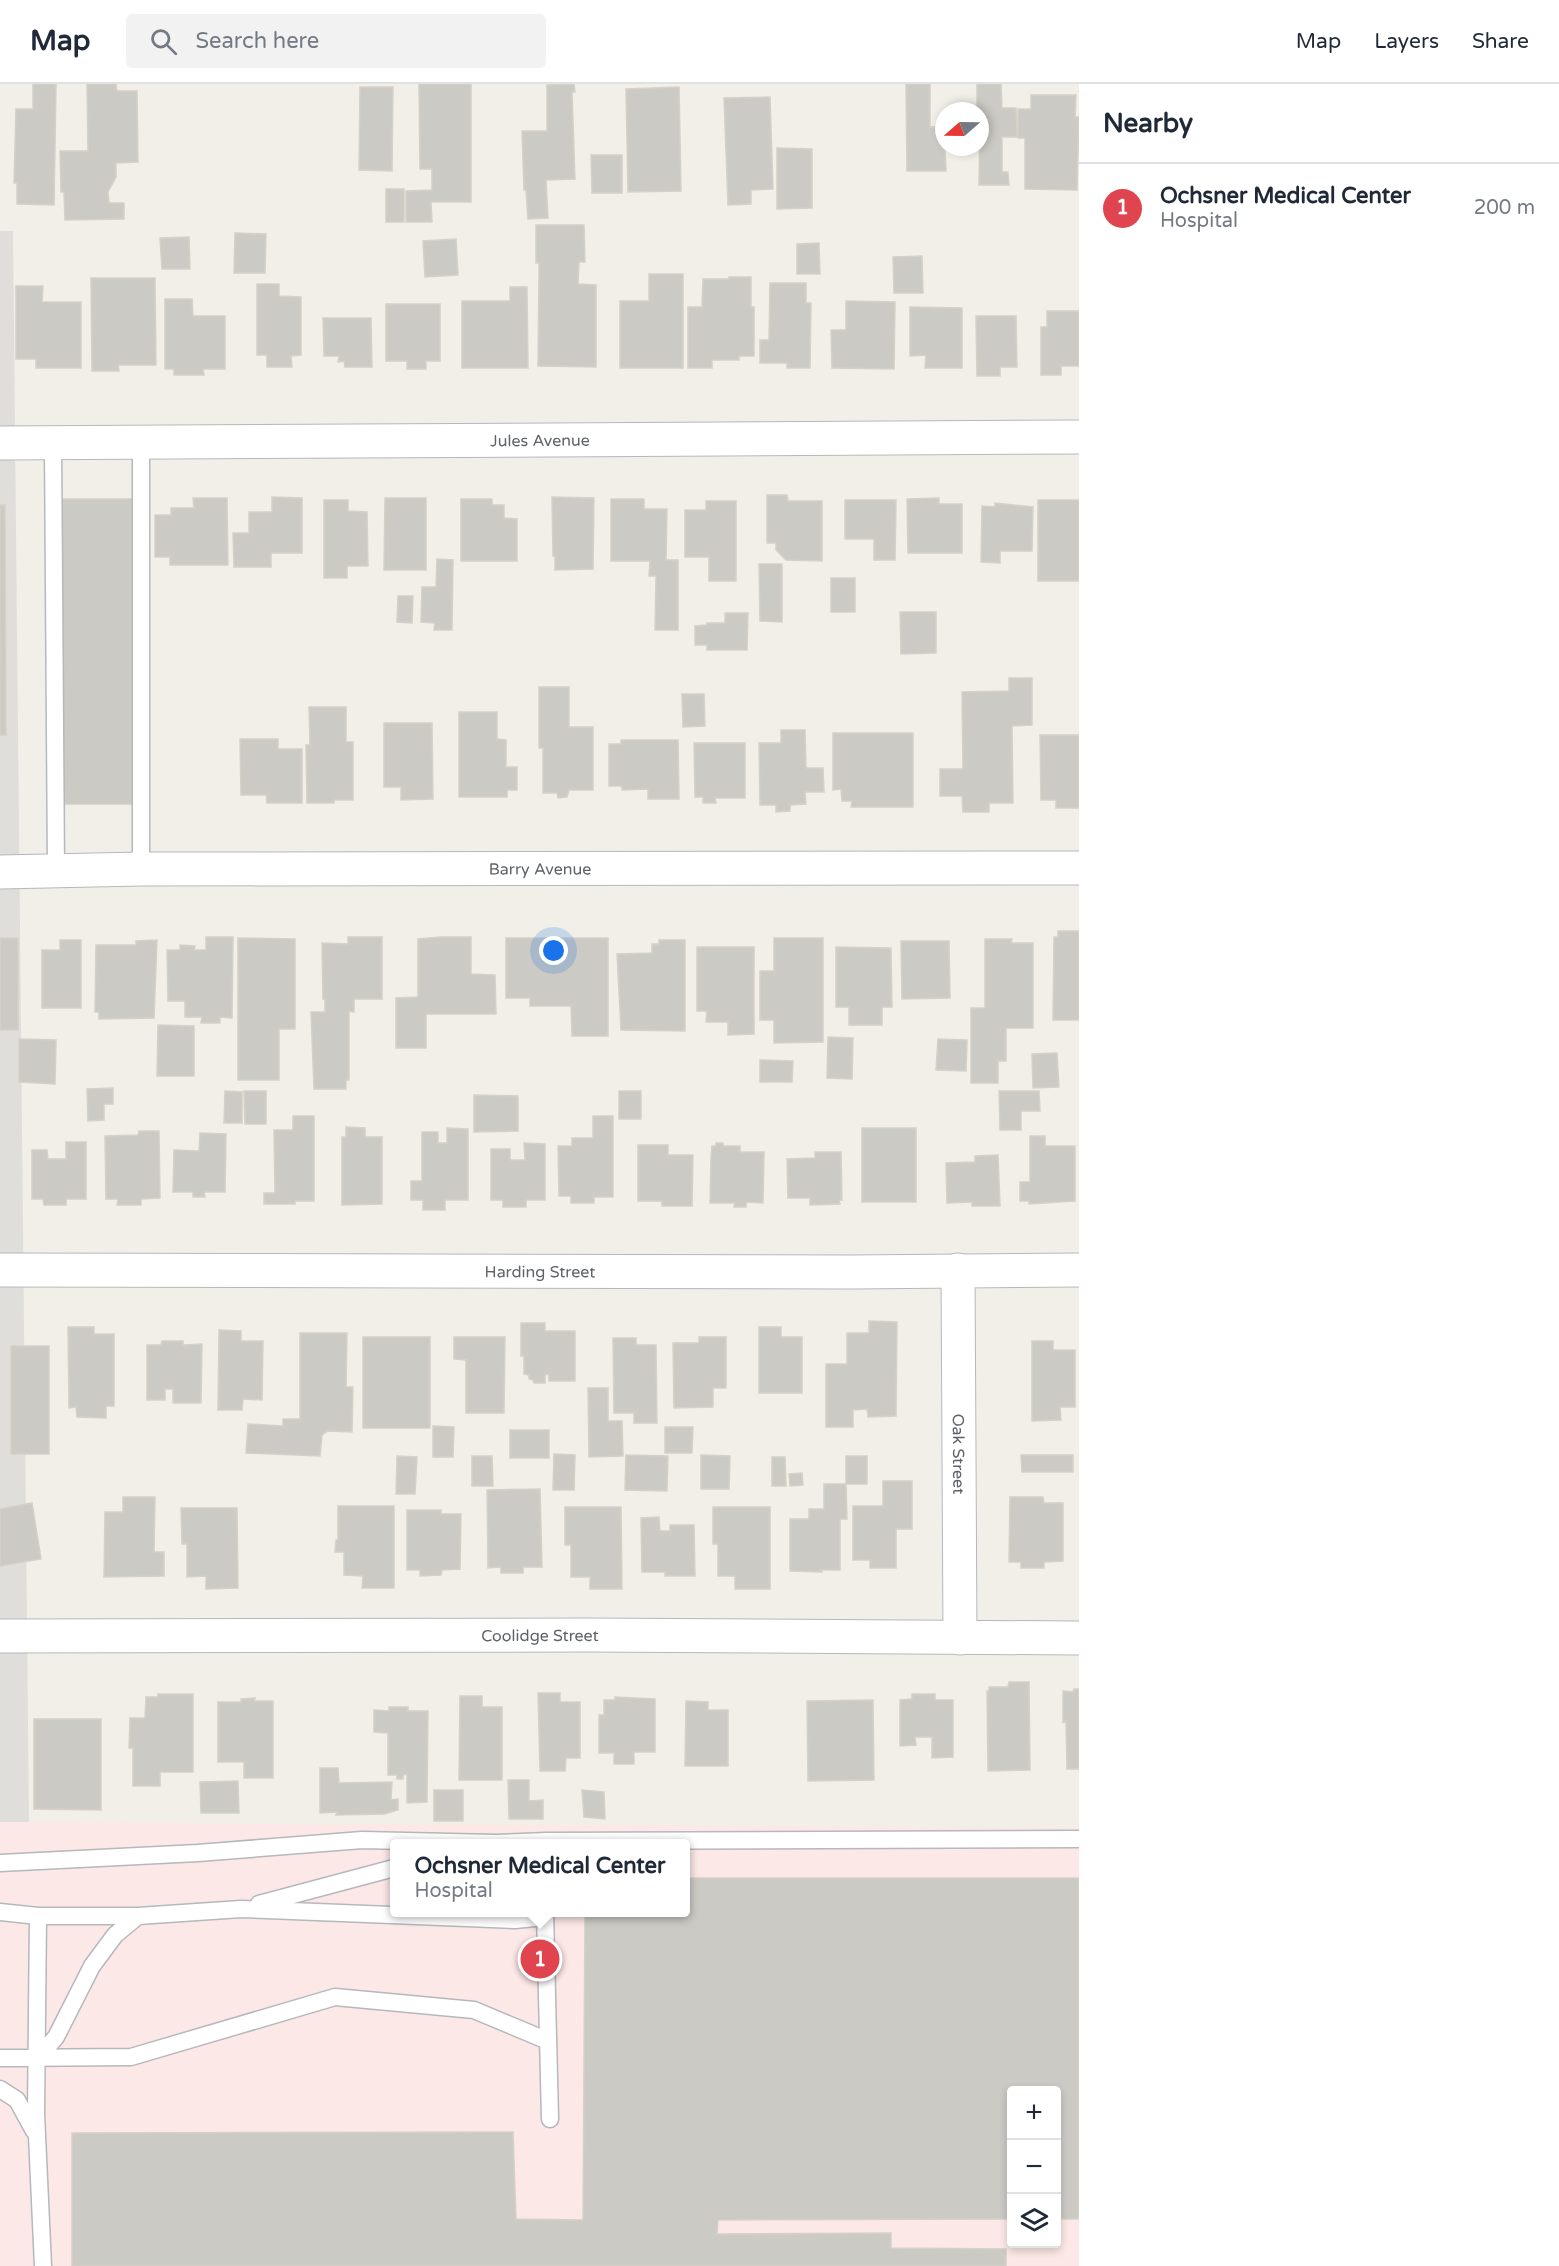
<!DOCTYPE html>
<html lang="en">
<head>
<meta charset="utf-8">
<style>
  :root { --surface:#fff; --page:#f2f2f3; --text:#1f2937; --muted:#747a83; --line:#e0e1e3; --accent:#ea4335 }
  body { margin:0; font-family:"Varela Round",sans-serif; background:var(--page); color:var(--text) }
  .controls { position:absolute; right:18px; bottom:18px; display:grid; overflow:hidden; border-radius:6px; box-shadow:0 3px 9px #0003 }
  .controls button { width:54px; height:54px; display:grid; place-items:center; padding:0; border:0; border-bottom:2px solid var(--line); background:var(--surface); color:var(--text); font:30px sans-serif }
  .compass { position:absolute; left:935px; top:18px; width:54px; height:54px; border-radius:50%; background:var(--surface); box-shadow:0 3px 9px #0003; rotate:250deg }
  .you { position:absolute; left:554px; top:867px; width:21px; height:21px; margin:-15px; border:4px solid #fff; border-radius:50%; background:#1a73e8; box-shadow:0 0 0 9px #1a73e833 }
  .badge { display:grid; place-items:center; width:39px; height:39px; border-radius:50%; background:var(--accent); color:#fff; font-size:20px; font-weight:700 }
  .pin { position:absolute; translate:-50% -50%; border:3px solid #fff; box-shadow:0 2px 6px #0006 }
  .popup { position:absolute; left:390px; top:1755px; width:300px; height:78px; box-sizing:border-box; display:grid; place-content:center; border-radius:6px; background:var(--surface); filter:drop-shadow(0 2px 4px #0005); font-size:20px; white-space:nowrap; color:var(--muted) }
  .popup b { font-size:22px; color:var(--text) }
  .popup::after { content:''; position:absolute; left:50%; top:100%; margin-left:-12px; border:12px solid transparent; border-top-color:var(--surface) }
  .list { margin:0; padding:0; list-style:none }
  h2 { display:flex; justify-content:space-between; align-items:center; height:78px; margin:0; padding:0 24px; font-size:26px }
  h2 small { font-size:20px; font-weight:400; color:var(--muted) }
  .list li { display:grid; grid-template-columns:39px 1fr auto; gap:18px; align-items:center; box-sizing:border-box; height:90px; padding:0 24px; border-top:2px solid var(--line) }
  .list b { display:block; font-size:22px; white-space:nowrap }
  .list p { margin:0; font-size:20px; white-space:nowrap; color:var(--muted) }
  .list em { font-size:20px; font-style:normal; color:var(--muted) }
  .icon { flex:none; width:33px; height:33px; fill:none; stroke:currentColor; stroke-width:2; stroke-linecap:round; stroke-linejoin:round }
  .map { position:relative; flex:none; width:1079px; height:2182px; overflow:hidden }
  header { display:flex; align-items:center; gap:36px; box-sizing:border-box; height:84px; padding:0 30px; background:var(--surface); border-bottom:2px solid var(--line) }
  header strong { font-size:28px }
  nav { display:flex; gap:33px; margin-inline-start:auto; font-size:21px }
  .search { width:420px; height:54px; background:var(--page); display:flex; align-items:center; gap:15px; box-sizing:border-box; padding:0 21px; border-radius:6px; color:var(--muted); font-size:22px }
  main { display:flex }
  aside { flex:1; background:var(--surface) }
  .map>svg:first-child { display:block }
  .industrial { fill:#e0deda }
  .medical { fill:#fce8e6; fill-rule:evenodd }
  .building { fill:#cccac5; stroke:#d6d1c6; stroke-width:1.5 }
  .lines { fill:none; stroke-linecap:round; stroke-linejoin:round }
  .lane-casing { stroke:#b5b8bc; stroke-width:19 }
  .street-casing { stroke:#b5b8bc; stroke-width:35 }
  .lane { stroke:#fff; stroke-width:16 }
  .street { stroke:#fff; stroke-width:33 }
  .labels { text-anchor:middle; stroke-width:4.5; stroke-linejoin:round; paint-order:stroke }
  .street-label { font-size:16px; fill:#5f6368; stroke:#fff }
</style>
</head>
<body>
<header>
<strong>Map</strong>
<div class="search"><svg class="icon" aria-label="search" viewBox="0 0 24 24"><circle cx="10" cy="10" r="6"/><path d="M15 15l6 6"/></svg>Search here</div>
<nav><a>Map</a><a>Layers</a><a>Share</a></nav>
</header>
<main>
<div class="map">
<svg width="1079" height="2182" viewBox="0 0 1079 2182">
  <rect width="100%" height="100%" fill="#f1efe8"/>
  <!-- industrial -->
  <path class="industrial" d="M0,147H13L29,1738H0Z"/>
  <!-- medical -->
  <path class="medical" d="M0,1738L1079,1744V2182H0ZM394,1760H686V1828H394ZM1011,2006H1056V2160H1011Z"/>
  <!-- building -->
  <path class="building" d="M33,0H56L54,121L17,120V99H14L16,25H33Z
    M87,0H116L117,7H137L138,78L116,79V93L108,108L109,119H124V135L65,136L64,108H61L60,67H88Z
    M419,0H471V118H431L432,138H406V107L432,106V85H420Z
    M574,0L575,8H572L575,95L546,96L548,134L528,135L526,106H524L522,47H547V1Z
    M906,0H930V43L944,42L946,87H907Z
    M977,0H1001L1002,24H1016L1017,53H1002V88H1008L1009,101H979L980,27H977Z
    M360,3H393L392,87L359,86Z
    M679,3L681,107L628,108L626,5Z
    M1031,11H1076L1075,33H1079L1077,106L1025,105V54H1018V25H1031Z
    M770,13L773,105L751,106V120L728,121L724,14Z
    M777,64L812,65V124L777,125Z
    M591,71H622V109H592Z
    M386,105H404V138H386Z
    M536,141H584L585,178H579L578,200L596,201V283L538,282L539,187V179H536Z
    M235,149L266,150L265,189H234Z
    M189,153L190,185H162L160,154Z
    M456,155L458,191L425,193L423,157Z
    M819,159L820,190H797V160Z
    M922,172L923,209H894L893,173Z
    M649,190H683V284H620V217H649Z
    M729,193H751V223H754V272H739V276H712V284H688V223H702L703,195H729Z
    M91,194H155L156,281H118L119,287H92Z
    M770,199H806V219H811L810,284H787V279H760V256H769Z
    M257,200H279V212L301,213V271L291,272L292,283H267V271H257Z
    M16,202H43L42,218H81V284H36V275H16Z
    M510,203H527L528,284H462V217H510Z
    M165,215H192L193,232H225V285H203L204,291H174V285H165Z
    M846,217L895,218L894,285L832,284L831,246H846Z
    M386,220H440V277H426V285H407V277H386Z
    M910,223L962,224V284H925L926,271L910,272Z
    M1047,227H1079V282H1061V291H1041V243H1047Z
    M976,232H1016L1017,283H1000V292H977Z
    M323,234H371L372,283H345L344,277L338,278L339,272H324Z
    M767,411H787L788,417H822V477L786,476L776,466V459H767Z
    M272,413L302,414V469H271V483H234L233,449H249V428H272Z
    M552,413L594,414L593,485L555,486V472H553Z
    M193,414H227L228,481H170V473H155V431H171V424H194Z
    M385,414H426V486H384Z
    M939,414V420H962V469H908L907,415Z
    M61,415H135V720H61Z
    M461,415H492V421H504V434L517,435V477H461Z
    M611,415H644V425H667L666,476H678V546H655L656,492H649L650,477H611Z
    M324,416H348V427L367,428L368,482H347V494H324Z
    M845,416H896L895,476H874V455H845Z
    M1038,416H1079V497H1038Z
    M706,417H736V497H709V473H685V426H706Z
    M995,419L1033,423L1032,467H1000V479L981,478L982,422L995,423Z
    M0,421H5L6,651H0Z
    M437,475L453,476L452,546H434L435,539L421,538L422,503H436Z
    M759,480H782V538L760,537Z
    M831,494H855V528H831Z
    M398,512H413L412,539L397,538Z
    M900,528H936V569L901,570Z
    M725,529H748L747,566H707V561H695V542L707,541V539H725Z
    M1009,594H1032V641L1012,642L1013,719H989V728H963L962,712H940V685H963L962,608L1009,607Z
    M539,603H569V643H593V706H569L567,713L558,714L557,709H543V664H539Z
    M682,610H704L705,642L683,643Z
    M309,623H346V658H353V716H334V719H307L306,661H310Z
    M459,628H497V655L506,656V683H517V706H507V713H459Z
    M384,639H432L433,715L401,716V703H384Z
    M781,646H805L806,684H823L824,708H805L806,720L790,721V727L776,728V721H760L759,659H781Z
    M833,649H913V723H851L852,717H842L841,705L833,706Z
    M1040,651H1079V724H1056V716H1041Z
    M240,655H278V665H302V719H267L266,711H241Z
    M621,656H678L679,715H648V705L622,706V702H609V660H621Z
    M694,659H745V714H715L716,719H703V713H695Z
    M1058,847H1079V936H1053L1054,853H1058Z
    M206,853H233L232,934L220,933V939H201L202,933H185V917H168L167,866H180V861L195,862L194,866H206Z
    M348,853H382V915H354V928L349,927V996H346V1005H314L311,928H325V916L323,915L322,859L348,860Z
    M441,853H471V890L495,891L496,930H426V964H396V914L418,913V855Z
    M0,854H18V946H0Z
    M238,854L295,855V945H279V996H238Z
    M506,854H608V952H572L571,922H530V914H506Z
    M774,854H823V958L774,959V936H760V887H774Z
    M985,855H1012L1011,859H1033V944H1006V977H998V999H971V924H985Z
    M60,856H81V924H42V866H60Z
    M157,856L154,934L99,935V928H95L96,861H136V857Z
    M659,856H685V947L621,946L617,870L652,869V860H659Z
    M901,857H949L950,914L902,915Z
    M697,863H754V950L728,951V938H706L707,927H697Z
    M836,863L891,864L892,923H882V941H849V923H836Z
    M158,941L194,942V992H157Z
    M828,953L853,954L852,995L827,994Z
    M19,955L56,956L55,1000L19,998Z
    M938,955L967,956L966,987L936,986Z
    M1057,969L1059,1003L1033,1004L1032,970Z
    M760,976L793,977L792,998H760Z
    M113,1004V1020H104V1036L88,1037L87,1005Z
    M225,1007L242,1008V1039H224Z
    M244,1007H266V1040H245Z
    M619,1007H641V1035H619Z
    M999,1007H1039L1040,1027H1021V1046H1000Z
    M474,1011L518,1012V1047L474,1048Z
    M293,1032H314V1117H295V1120H264V1109H275L274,1046H293Z
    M593,1032H613V1113H594V1119H571V1112H559L558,1062H572V1054H593Z
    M346,1043L365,1044V1053H382V1120L342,1121V1053H346Z
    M447,1044L468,1045V1116H445V1126H423V1116H411V1097H422V1048H438V1059H447Z
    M862,1044H916V1118H862Z
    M139,1047H159L160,1114L141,1115V1121H117L118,1115H106L105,1052L138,1051Z
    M200,1049L226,1050L225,1108H204L205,1113H193V1108H173L174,1066L199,1067Z
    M1030,1052H1045V1062H1075V1117L1029,1120V1117H1020V1098H1030Z
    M66,1058H86V1115H66V1121H44L43,1115H32V1066H47L48,1075H66Z
    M524,1059L545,1060V1116H526V1123H503V1116H491V1065H510V1076H525Z
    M716,1059H723V1062H740V1068H764L763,1119L746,1118V1123H734L735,1119H710L711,1073L712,1062H716Z
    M638,1061H668V1071H693L692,1122H662V1117H638Z
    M815,1068H841L842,1116H839L840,1120L810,1121V1114H788L787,1075L815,1074Z
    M998,1071L1000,1122H972V1118L947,1119L946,1079L975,1078V1072Z
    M869,1237L897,1238L896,1332L868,1333L867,1325L853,1326V1343H826V1280H847V1249H869Z
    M521,1239H545V1247H575V1297H549V1290L545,1291V1299H534L533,1296L529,1295V1291L524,1290V1272H521Z
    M68,1243H94V1250H114V1322H106V1334L77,1333L76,1323L69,1324Z
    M759,1243H781V1253H802V1309H759Z
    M219,1246L241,1247V1257H263L262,1316L243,1315L242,1326H218Z
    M300,1249H347L346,1303H353L352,1348L328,1347L322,1351L320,1372L246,1369L248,1340L283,1342V1335H300Z
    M363,1253H430V1344H363Z
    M454,1253H505L504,1329H466V1276L454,1275Z
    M699,1253H726V1304H713V1323L674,1324L673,1259H699Z
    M613,1254H636V1261H656L657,1339H634V1329H614Z
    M162,1257H183V1261L202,1260L201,1319H173V1305H165V1316H147V1261H161Z
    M1032,1257H1053V1266H1075V1323H1060L1061,1336L1032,1337Z
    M11,1262H49V1370H11Z
    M588,1304H608V1337H622L623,1372L589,1373Z
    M433,1342L454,1343L453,1373H433Z
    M665,1343H693L692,1369H665Z
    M510,1346H549V1374H510Z
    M554,1370L575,1371L574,1406H553Z
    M626,1371L668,1372L667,1407L625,1406Z
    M701,1371L730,1372L729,1405H701Z
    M1021,1371H1073V1388H1022Z
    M397,1372L417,1373L415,1410H396Z
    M472,1372H492L493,1402H472Z
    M846,1372H867V1400H846Z
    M772,1373H785L786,1402H772Z
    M802,1389L803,1401L790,1402L789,1390Z
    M883,1397H912V1445H896V1484H870V1476H853V1422H883Z
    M824,1400H846L847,1435H840V1486H821L822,1488L790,1487V1435H809V1425H824Z
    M540,1405L542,1483H523V1489H501V1483L488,1484L487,1406Z
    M123,1413H155L154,1468H164V1492L104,1493L105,1428H123Z
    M1010,1413H1043L1044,1419H1063V1477L1044,1478V1484H1021V1478H1009Z
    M32,1419L41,1475L0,1482V1425Z
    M338,1422H394V1504H362L363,1492L344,1491V1468H335L336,1456H338Z
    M565,1423H621L622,1505H590V1493H571V1461H565Z
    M713,1423H770V1505H735V1492H718V1460H713Z
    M181,1424H237L238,1504L206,1505V1492L187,1493V1460H182Z
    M407,1426H441V1430H461L460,1485L442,1486L441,1491L420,1492V1486H407Z
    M659,1433L660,1447H670V1441H694L695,1492H665V1488H642L641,1434Z
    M1009,1598H1029L1030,1686L988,1687L987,1607H989V1603H1008Z
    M1074,1605H1079V1685H1067L1066,1637L1063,1638V1607L1073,1608Z
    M538,1609H560V1618H580V1674H566L565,1687H540Z
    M158,1610H193V1688H160V1702H133V1664H129L130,1634H145L146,1613H158Z
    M912,1610H935V1616H953V1673L932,1674V1653H915L916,1661L900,1662V1616L912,1615Z
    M460,1612H482V1623H502V1696H459Z
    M615,1613L655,1615V1668H634V1680H614V1669H599V1631H604V1616H615Z
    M255,1614L254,1617H273V1694H244V1678H218V1618H241V1615Z
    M873,1616L874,1696L808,1697L807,1617Z
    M686,1617L708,1618V1626H728V1682H685Z
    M389,1623H408V1627H428L427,1718L407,1719V1690L403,1691V1695H397V1691H388V1649L374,1648V1626L389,1627Z
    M34,1635H101V1726L34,1725Z
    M320,1684H338L339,1699L392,1698L391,1716L398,1715V1726L384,1730L336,1731L337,1728L320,1729Z
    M508,1696H529V1717L543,1716V1735H509Z
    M238,1697L239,1729H201L200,1698Z
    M434,1706H463V1737H434Z
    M582,1706L604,1708L605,1735L584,1733Z
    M686,1794H1079V2135H1056V2006H1011V2135L718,2136L717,2150L891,2149V2164L1006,2165V2182H72V2049L513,2048L516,2135L583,2136L585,1828H686Z"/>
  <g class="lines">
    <defs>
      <path id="lane" d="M53,359L56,787
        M141,785V358
        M0,1779L198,1769L362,1756L495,1759L547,1757L1079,1755
        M259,1820L394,1784
        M0,1828L38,1832H138L241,1825L515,1836L545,1833
        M545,1828L550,2035
        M38,1832L36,2030L43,2182
        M0,1974L131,1973L335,1913L474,1926L548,1957
        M37,1975L56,1953L92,1882L115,1851L138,1832
        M0,2005L17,2016L34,2047"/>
      <g id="street">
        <path id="s1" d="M0,359L1079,353"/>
        <path id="s2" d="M0,788L141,785L1079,784"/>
        <path id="s3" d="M0,1186L852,1188L1079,1186"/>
        <path id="s4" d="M958,1186L960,1554"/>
        <path id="s5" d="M0,1552L585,1551L1079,1554"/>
      </g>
    </defs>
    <!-- lane casing -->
    <use href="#lane" class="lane-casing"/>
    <!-- street casing -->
    <use href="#street" class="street-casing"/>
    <!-- lane -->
    <use href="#lane" class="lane"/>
    <!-- street -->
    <use href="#street" class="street"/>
  </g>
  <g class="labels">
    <!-- street labels -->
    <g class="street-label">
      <text dy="6" stroke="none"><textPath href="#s1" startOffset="540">Jules Avenue</textPath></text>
      <text dy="6" stroke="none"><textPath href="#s2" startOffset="540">Barry Avenue</textPath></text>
      <text dy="6" stroke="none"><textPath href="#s3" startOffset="540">Harding Street</textPath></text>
      <text dy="6" stroke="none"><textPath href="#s4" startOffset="184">Oak Street</textPath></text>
      <text dy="6" stroke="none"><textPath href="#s5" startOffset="540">Coolidge Street</textPath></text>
    </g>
  </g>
</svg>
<div class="controls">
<button>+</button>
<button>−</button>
<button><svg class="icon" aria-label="layers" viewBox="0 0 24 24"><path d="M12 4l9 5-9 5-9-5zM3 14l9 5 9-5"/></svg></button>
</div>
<svg class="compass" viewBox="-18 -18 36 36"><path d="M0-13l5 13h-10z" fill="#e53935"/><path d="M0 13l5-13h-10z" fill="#747a83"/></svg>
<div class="you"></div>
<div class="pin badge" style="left:540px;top:1875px;background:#e0444e">1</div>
<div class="popup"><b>Ochsner Medical Center</b>Hospital</div>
</div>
<aside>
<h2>Nearby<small></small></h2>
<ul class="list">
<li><span class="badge" style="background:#e0444e">1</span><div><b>Ochsner Medical Center</b><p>Hospital</p></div><em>200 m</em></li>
</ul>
</aside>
</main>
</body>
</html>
